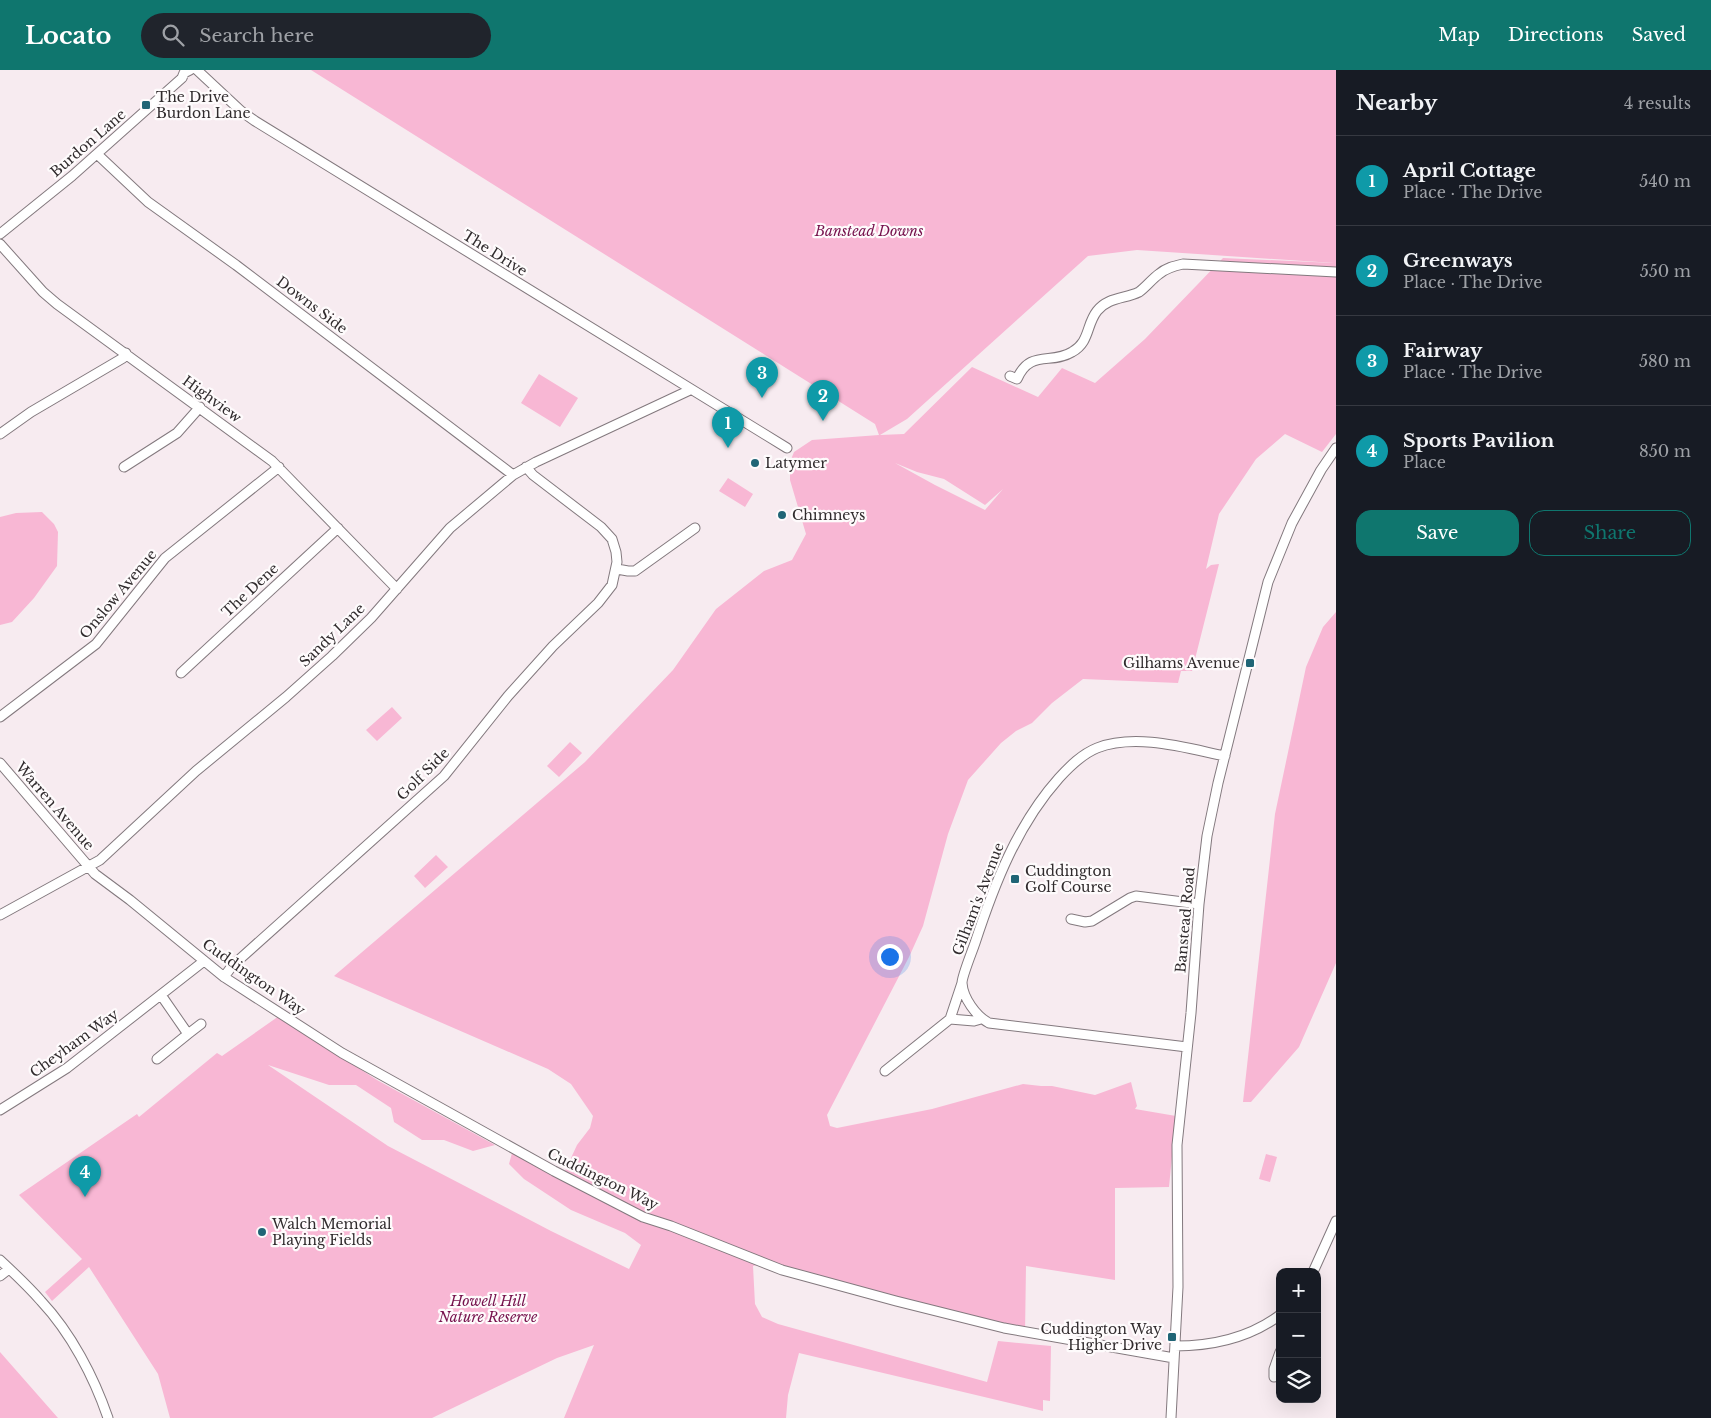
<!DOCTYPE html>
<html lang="en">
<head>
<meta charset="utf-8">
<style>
  :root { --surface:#171b24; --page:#20242c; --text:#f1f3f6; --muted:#9ea1a6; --line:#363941; --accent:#0f766e }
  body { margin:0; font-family:"Libre Baskerville",serif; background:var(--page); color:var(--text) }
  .controls { position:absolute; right:15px; bottom:15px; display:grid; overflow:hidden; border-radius:10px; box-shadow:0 5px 20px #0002 }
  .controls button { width:45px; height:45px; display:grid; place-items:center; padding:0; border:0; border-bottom:1px solid var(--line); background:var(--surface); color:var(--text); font:25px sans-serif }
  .you { position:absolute; left:889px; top:886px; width:18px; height:18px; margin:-12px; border:4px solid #fff; border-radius:50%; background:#1a73e8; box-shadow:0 0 0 8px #1a73e833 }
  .badge { display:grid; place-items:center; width:32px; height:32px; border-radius:50%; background:var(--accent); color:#fff; font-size:16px; font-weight:700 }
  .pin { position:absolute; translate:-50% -41px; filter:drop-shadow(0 1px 2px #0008) }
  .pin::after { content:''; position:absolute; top:26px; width:18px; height:15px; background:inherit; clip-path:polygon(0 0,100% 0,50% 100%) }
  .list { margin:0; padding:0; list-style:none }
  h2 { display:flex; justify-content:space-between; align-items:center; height:65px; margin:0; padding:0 20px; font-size:21px }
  h2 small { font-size:16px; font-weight:400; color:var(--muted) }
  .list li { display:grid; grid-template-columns:32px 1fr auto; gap:15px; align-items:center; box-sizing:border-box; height:90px; padding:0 20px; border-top:1px solid var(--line) }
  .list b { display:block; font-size:19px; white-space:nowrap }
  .list p { margin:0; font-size:16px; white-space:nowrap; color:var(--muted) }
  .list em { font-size:16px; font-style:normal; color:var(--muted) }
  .actions { display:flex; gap:10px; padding:15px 20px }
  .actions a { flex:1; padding:11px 0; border:1px solid var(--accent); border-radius:15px; text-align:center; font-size:18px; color:var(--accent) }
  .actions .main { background:var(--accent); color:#fff }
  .icon { flex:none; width:28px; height:28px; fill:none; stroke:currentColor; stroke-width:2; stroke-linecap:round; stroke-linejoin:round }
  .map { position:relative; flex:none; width:1336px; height:1348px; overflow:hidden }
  header { display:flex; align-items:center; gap:30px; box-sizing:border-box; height:70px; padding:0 25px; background:var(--accent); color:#fff }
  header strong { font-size:24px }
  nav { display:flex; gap:28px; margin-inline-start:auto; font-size:18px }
  .search { width:350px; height:45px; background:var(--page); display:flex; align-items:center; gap:12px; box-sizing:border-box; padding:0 18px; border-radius:28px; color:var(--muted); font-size:19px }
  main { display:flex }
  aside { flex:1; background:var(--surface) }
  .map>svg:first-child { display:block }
  .green { fill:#f8b7d4; fill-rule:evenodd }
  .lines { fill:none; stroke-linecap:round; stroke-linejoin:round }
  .minor-casing { stroke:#83797e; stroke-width:11 }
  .minor { stroke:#fff; stroke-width:9 }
  .poi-dot { fill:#206576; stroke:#fefbfc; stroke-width:2 }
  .labels { text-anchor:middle; stroke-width:4.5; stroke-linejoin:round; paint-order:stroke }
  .poi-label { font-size:14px; fill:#302b2d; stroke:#fefbfc; text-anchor:start }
  .street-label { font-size:14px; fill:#302b2d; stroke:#fefbfc }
  .park-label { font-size:14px; font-style:italic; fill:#76124d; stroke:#fefbfc }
</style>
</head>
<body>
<header>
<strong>Locato</strong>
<div class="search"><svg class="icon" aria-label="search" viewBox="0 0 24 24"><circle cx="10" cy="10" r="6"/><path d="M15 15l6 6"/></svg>Search here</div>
<nav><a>Map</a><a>Directions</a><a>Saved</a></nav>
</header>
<main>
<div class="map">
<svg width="1336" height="1348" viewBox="0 0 1336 1348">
  <rect width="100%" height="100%" fill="#f7ebf0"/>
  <!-- green -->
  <path class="green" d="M311,0H1336V364L1322,382L1285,364L1256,389L1219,444L1206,499L1211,495L1219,494L1192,601H1181L1178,613L1083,609L1052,633L1032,653L1016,661L1001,673L968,710L948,764L923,856L909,887L827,1045L830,1056L837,1058L932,1039L1023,1014L1041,1016H1052L1095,1025L1131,1012L1137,1036L1135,1039L1176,1046L1169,1117L1115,1118V1210L1026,1196L1025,1264L765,1193L753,1196L755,1234L762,1247L778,1254L987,1312L998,1271L1051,1276L1050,1331L1043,1330V1341L799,1283L788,1325L786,1348H564L594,1275L557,1288L432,1348H170L158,1304L89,1197L52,1231L45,1222L82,1189L19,1125L137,1044L139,1047L217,983L222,986L279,946L377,1010L495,1075L473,1081L444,1070H422L394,1052L391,1038L356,1015H329L268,995L388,1076L551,1161L629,1199L641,1175L625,1163L571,1140L524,1109L509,1094L512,1083L566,1111L570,1103L565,1101L577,1075L590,1058L593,1046L571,1014L548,999L334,906L585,692L673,600L716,539L764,501L792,490L806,464L790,410V392L794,382L812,370L879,365L875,354ZM1137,180L1334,193L1223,188L1145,269L1095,313L1062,298L1038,327L972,297L904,364L880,365L907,349L1088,186ZM895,393L917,402L944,409L985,435L1003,419L985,440L935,415Z
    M539,304L578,328L560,357L521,333Z
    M728,408L753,424L745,437L719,421Z
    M42,442L54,454L58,462L57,496L34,528L12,552L0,555V447L16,443Z
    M1336,542V893L1299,977L1251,1032H1243L1275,744L1306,597L1323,557Z
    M392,637L402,648L377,671L366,660Z
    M570,672L582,683L559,707L547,696Z
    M436,785L448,797L425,818L414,806Z
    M1266,1084L1277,1087L1270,1112L1259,1109Z
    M0,1282L58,1348H0Z"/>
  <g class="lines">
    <defs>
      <path id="minor" d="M197,0L241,41L255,51L787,378
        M97,84L148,132L236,195L513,405
        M0,164L72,106L182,8L184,3L190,0
        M0,174L43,222L57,234L272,391L397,519
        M1010,306L1017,309C1030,279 1051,295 1072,282C1090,272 1086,255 1097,241C1108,227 1125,229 1139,222C1146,217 1152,209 1159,204C1166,198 1174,196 1183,194L1336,202
        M0,364L31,342L123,288L126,283
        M124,397L177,363L200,337
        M617,499L628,501H635L695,458
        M181,603L338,458
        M0,647L96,574L165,488L279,397
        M0,693L95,804L130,830L224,907L342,983L554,1101L643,1147L671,1156L782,1200L896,1231L1004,1258L1174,1288
        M0,845L100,790L196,701L286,627L332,586L371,548L450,458L513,405L536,392L690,320
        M1071,849L1085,852L1092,851L1130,828L1136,826L1199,834
        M224,907L232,896L444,706L508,626L553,576L598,533L612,515L617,492L616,482L612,469L601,457L533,405L526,397
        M950,949L974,951L981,949
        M188,964L201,954
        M1187,977L989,953C976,946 963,928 962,913C962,906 972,882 975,873C994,815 1017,755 1059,708C1070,696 1082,684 1097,678C1136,663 1186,678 1225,686
        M157,989L188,964L161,925
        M885,1001L950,949L962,913
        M0,1040L67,998L204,891
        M0,1190C14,1203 28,1216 41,1231C71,1263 94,1307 108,1348
        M1313,1202L1336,1151
        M0,1206L9,1199
        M1175,1276C1212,1276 1249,1268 1280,1245
        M1274,1307V1299L1280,1282
        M1171,1348L1178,1217L1177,1075L1191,943L1199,834L1207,766L1218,713L1268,512L1292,453L1321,400L1336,378"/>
    </defs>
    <!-- minor casing -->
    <use href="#minor" class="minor-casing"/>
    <!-- minor -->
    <use href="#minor" class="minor"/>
  </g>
  <!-- markers -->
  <g class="poi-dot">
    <rect x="141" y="30" width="10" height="10" rx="2.5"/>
    <circle cx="755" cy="393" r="5"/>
    <circle cx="782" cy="445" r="5"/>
    <rect x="1245" y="588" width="10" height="10" rx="2.5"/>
    <rect x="1010" y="804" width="10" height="10" rx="2.5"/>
    <circle cx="262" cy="1162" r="5"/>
    <rect x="1167" y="1262" width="10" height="10" rx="2.5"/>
  </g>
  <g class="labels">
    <!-- poi labels -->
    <g class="poi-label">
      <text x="156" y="32">The Drive<tspan x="156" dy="16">Burdon Lane</tspan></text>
      <text x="765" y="398">Latymer</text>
      <text x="792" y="450">Chimneys</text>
      <text x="1240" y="598" text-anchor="end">Gilhams Avenue</text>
      <text x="1025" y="806">Cuddington<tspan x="1025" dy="16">Golf Course</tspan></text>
      <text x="272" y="1159">Walch Memorial<tspan x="272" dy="16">Playing Fields</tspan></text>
      <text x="1162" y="1264" text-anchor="end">Cuddington Way<tspan x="1162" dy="16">Higher Drive</tspan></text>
    </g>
    <!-- street labels -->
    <g class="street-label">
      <text transform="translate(88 73) rotate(-41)" y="5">Burdon Lane</text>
      <text transform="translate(495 183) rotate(32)" y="5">The Drive</text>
      <text transform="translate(312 235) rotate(37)" y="5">Downs Side</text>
      <text transform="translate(212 329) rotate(36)" y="5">Highview</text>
      <text transform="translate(250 520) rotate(-43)" y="5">The Dene</text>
      <text transform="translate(118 524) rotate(-50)" y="5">Onslow Avenue</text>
      <text transform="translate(332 565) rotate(-44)" y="5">Sandy Lane</text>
      <text transform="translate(423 704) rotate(-45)" y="5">Golf Side</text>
      <text transform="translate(55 736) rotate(49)" y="5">Warren Avenue</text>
      <text transform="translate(978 829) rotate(-69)" y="5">Gilham's Avenue</text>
      <text transform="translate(1185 850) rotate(-85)" y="5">Banstead Road</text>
      <text transform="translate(254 907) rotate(35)" y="5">Cuddington Way</text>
      <text transform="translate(74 973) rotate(-36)" y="5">Cheyham Way</text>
      <text transform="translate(603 1109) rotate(26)" y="5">Cuddington Way</text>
    </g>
    <!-- park labels -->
    <g class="park-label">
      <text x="869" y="166">Banstead Downs</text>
      <text x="488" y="1236">Howell Hill<tspan x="488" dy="16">Nature Reserve</tspan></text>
    </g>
  </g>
</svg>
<div class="controls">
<button>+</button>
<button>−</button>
<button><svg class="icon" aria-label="layers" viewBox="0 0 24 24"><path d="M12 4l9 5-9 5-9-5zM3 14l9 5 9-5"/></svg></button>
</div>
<div class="you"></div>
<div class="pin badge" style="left:728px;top:378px;background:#0f9aa8">1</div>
<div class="pin badge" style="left:823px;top:351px;background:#0f9aa8">2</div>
<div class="pin badge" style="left:762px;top:328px;background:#0f9aa8">3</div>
<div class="pin badge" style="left:85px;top:1127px;background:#0f9aa8">4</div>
</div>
<aside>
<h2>Nearby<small>4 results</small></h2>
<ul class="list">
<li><span class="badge" style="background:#0f9aa8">1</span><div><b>April Cottage</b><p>Place · The Drive</p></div><em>540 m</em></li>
<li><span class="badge" style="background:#0f9aa8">2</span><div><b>Greenways</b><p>Place · The Drive</p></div><em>550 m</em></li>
<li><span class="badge" style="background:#0f9aa8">3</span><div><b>Fairway</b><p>Place · The Drive</p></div><em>580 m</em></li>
<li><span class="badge" style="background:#0f9aa8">4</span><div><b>Sports Pavilion</b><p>Place</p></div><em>850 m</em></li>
</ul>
<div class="actions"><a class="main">Save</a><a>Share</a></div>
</aside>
</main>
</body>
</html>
